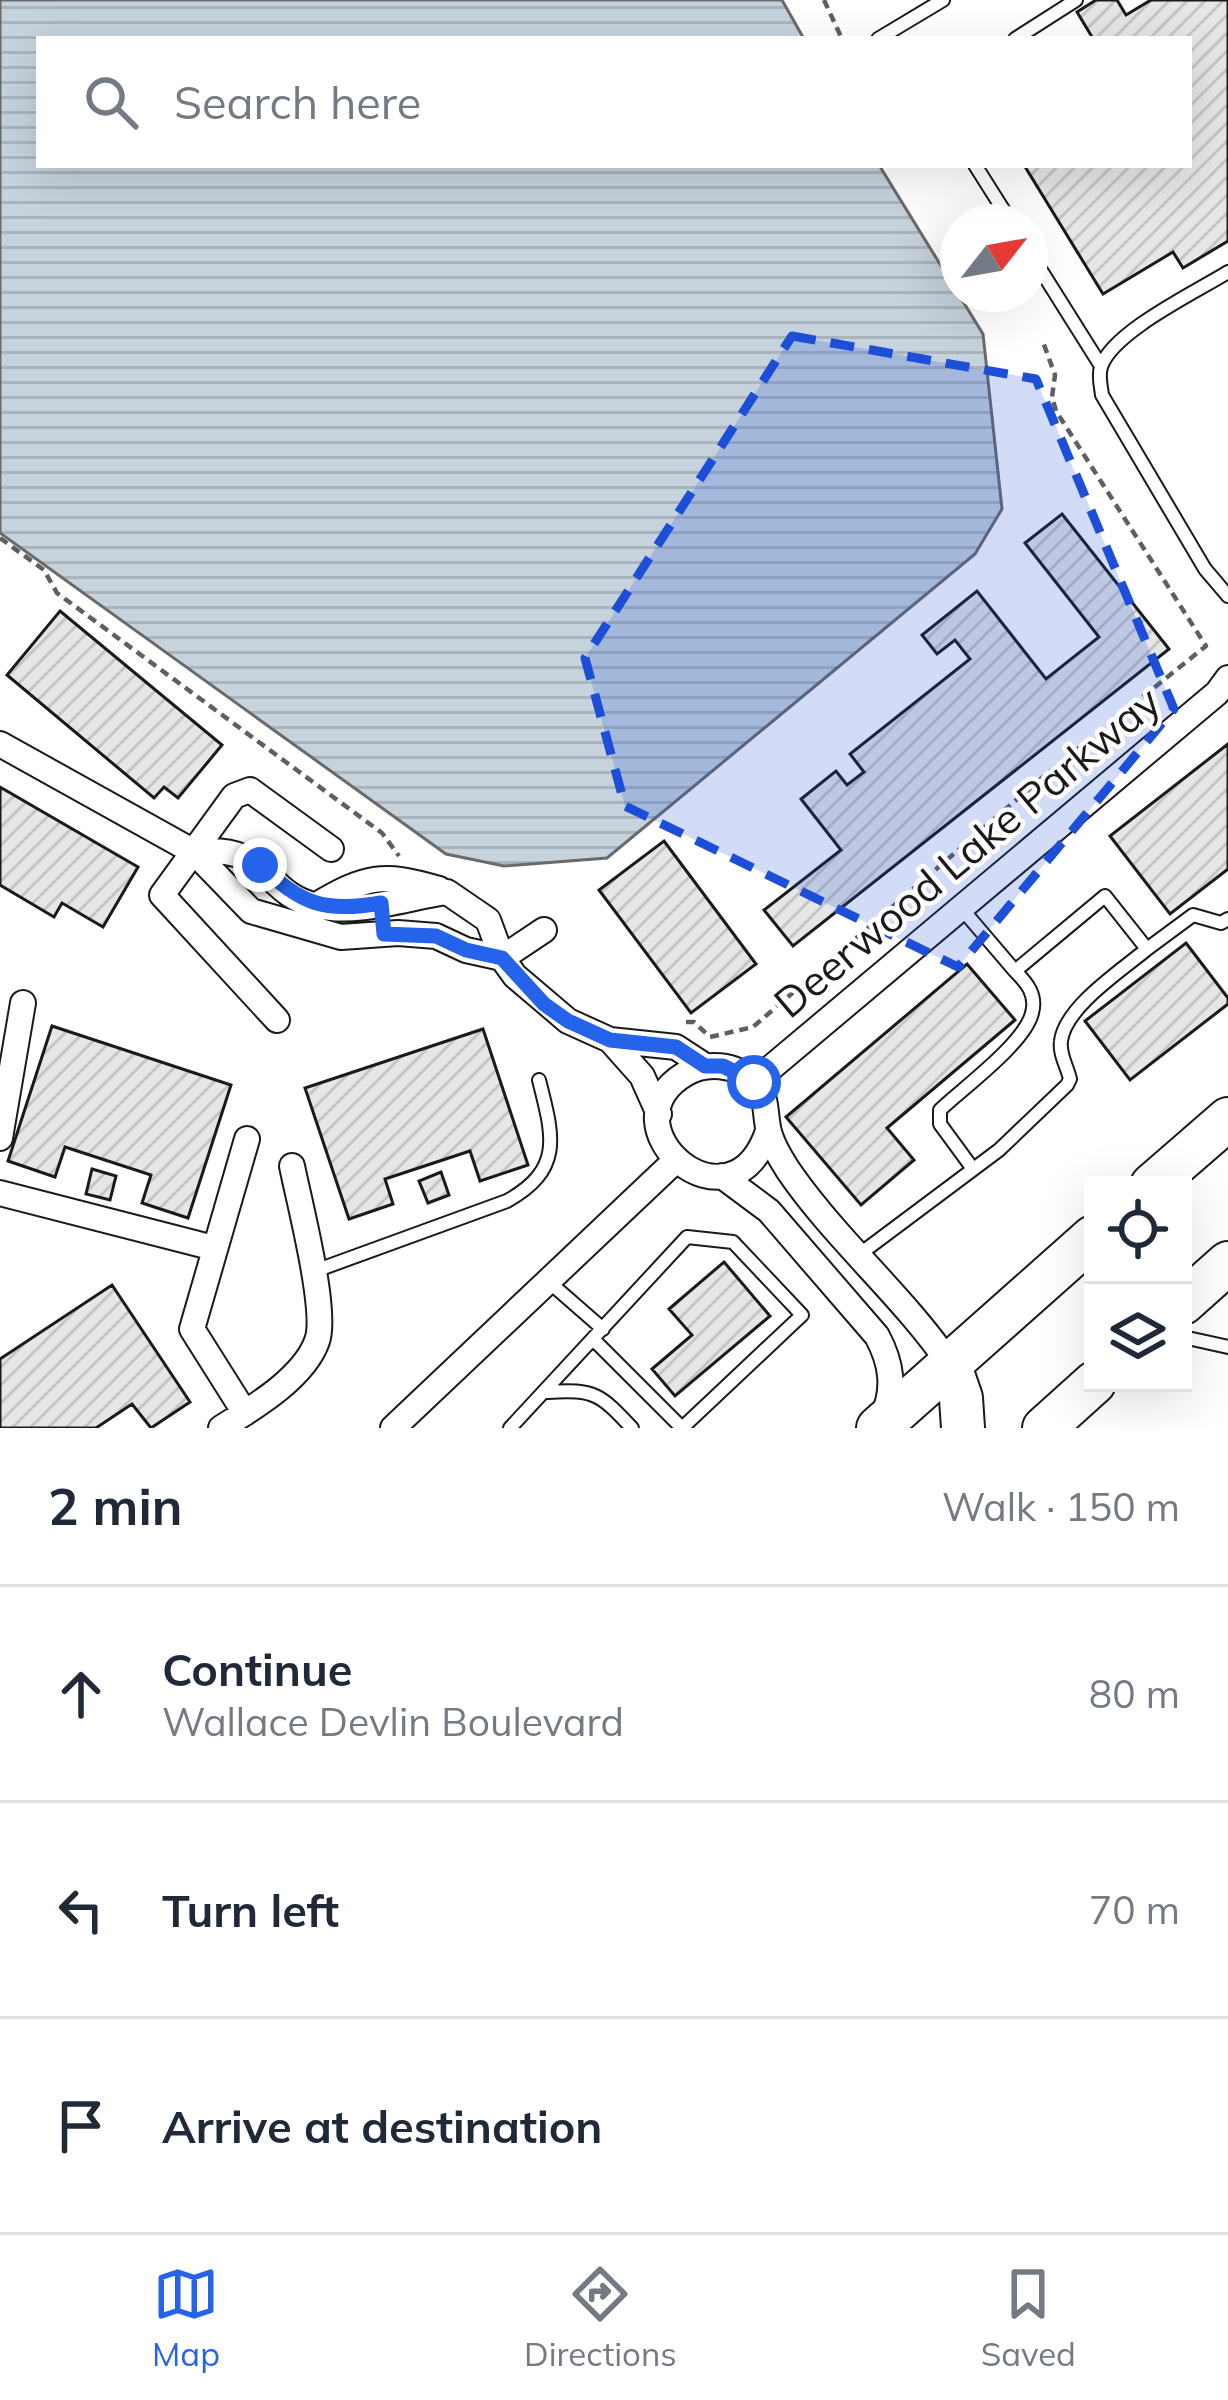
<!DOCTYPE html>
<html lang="en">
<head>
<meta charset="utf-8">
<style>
  :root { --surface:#fff; --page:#f2f2f3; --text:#1f2937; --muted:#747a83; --line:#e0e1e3; --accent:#2563eb }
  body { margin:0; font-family:Mulish,sans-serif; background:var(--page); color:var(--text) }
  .controls { position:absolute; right:36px; bottom:36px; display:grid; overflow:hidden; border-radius:0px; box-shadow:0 12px 48px #0002 }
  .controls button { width:108px; height:108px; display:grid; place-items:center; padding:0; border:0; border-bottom:3px solid var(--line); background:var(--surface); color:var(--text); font:60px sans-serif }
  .compass { position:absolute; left:940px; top:204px; width:108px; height:108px; border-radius:50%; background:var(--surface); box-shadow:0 12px 48px #0002; rotate:59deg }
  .stop { position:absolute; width:36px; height:36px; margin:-27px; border:9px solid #2563eb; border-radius:50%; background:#fff }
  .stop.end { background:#2563eb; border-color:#fff; box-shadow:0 3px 12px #0008 }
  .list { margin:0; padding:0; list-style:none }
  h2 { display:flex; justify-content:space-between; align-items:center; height:156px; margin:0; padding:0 48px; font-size:51px }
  h2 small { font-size:39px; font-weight:400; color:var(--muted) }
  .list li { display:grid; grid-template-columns:78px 1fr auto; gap:36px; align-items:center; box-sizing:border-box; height:216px; padding:0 48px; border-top:3px solid var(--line) }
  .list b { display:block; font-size:45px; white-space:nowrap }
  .list p { margin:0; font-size:39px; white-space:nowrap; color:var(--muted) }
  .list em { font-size:39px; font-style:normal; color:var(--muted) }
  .icon { flex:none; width:66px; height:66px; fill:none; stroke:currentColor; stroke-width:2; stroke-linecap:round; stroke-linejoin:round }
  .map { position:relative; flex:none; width:1228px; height:1428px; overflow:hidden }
  .search { position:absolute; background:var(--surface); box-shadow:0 12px 48px #0002; left:36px; right:36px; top:36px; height:132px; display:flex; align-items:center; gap:30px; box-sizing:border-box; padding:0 42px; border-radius:0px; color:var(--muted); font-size:45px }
  .sheet { height:804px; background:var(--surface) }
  nav { display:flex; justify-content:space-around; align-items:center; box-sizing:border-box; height:168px; border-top:3px solid var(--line); background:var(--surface); font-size:33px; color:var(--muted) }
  nav a { display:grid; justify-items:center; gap:6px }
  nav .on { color:var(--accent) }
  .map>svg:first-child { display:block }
  .water { fill:url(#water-rules); stroke:#6a6a6a; stroke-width:3 }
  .building { fill:url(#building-hatch); stroke:#1a1a1a; stroke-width:3 }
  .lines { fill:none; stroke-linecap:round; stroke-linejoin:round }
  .lane-casing { stroke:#1a1a1a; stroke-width:16 }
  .street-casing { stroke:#1a1a1a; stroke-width:28 }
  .highway-casing { stroke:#1a1a1a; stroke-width:46 }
  .path { stroke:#5f5f5f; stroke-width:4.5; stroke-dasharray:9 6; stroke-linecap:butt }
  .lane { stroke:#fff; stroke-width:12 }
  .street { stroke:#fff; stroke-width:24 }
  .highway { stroke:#fff; stroke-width:42 }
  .route { stroke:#2563eb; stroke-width:15 }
  .marked { fill:#1d4ed8; fill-opacity:0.2; stroke:#1d4ed8; stroke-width:9; stroke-dasharray:24 15; stroke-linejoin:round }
  .labels { text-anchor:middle; stroke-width:9; stroke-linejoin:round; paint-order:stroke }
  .street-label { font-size:42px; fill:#1a1a1a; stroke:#fff }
</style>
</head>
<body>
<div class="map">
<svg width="1228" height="1428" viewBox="0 0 1228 1428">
  <defs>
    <pattern id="water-rules" width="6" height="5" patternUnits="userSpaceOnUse" patternTransform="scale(3)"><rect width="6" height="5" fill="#c6d2dc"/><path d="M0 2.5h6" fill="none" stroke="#aab4bc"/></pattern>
    <pattern id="building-hatch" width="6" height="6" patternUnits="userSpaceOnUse" patternTransform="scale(3)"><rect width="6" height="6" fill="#e6e6e6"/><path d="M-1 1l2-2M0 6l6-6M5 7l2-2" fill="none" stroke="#c5c5c5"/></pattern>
  </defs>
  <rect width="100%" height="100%" fill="#fff"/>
  <!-- water -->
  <path class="water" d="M0,0H782L804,39H39V165H879L983,334L1002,509L975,554L607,858L504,866L446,854L0,533Z"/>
  <!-- building -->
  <path class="building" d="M1096,0H1117L1126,15L1151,0H1228V241L1183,268L1173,252L1103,294L1024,165H1189V39H1088L1092,37L1077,12Z
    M1062,514L1169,649L793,946L764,910L841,850L801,799L836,771L847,785L864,772L850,754L970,659L955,640L937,654L922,635L977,591L1046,679L1099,637L1025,543Z
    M60,611L222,745L178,798L164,787L154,798L7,675Z
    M1228,744V869L1170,914L1110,836Z
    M0,787L138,867L103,927L62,903L54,917L0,885Z
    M664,841L756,964L691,1013L599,890Z
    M1186,943L1228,998V1004L1130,1080L1085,1021Z
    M967,964L1015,1020L887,1128L914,1160L861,1205L786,1117Z
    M52,1026L231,1085L188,1218L142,1203L151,1175L65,1147L55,1177L8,1161Z
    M483,1029L528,1165L480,1181L470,1151L385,1179L393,1204L349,1219L305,1088Z
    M92,1169L116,1176L110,1200L86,1194Z
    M441,1172L449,1195L428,1203L419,1181Z
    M724,1262L770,1316L675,1396L652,1369L692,1335L669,1309Z
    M112,1285L190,1402L151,1428L132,1404L96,1428H0V1359Z"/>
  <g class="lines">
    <defs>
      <path id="lane" d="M878,39L943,0
        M1015,39L1076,0
        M975,165L1011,222
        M1030,253L1101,366
        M1228,272C1196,292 1112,332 1101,367C1098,376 1101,386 1102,395L1205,569L1228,596
        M1147,949L1193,915L1221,923L1228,919
        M973,1169L940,1124V1110C963,1088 1025,1043 1032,1013C1037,995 1027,983 1015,971
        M860,1254L999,1150L1067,1085L1070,1079C1067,1066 1059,1054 1061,1041C1065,1007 1122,970 1147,949L1105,896L1015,971L962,909
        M315,1271L507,1201C564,1169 553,1136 539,1080
        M548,1281L603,1329
        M1183,1337L1228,1347
        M594,1340L682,1428
        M548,1392C595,1389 600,1394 632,1428
        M510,1428L687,1237L733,1242L802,1315L682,1428"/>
      <path id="street" d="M0,744L194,852L251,911L341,937L398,933L436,936L466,950L502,958L544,930
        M194,852C271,843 262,894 317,906C358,915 406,898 447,892L488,920L502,958L515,976L568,1021L610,1040L676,1047L705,1066
        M315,906C365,876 383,872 439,889
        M277,1020L162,895L234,796L250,790L331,849
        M610,1040L642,1076L659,1114
        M754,1082L1217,693L1228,678
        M768,1131C731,1241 600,1125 685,1074C706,1061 735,1064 753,1081C769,1097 764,1113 769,1132C773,1147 786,1168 795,1180C842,1245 904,1298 949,1363
        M0,1138L23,1003
        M722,1176L769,1211L877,1336C892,1364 895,1388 883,1417
        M0,1193L214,1248
        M245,1413L192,1329L247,1139
        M221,1428C253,1408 304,1378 317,1341C328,1312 299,1201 292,1166
        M393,1428L675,1161"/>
      <path id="highway" d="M1152,1185L1228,1119
        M1183,1303L1228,1263
        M949,1363L961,1398L963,1428
        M878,1428L1093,1237
        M1044,1428L1094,1383"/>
    </defs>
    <!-- lane casing -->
    <use href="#lane" class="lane-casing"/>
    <!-- street casing -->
    <use href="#street" class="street-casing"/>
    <!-- highway casing -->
    <use href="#highway" class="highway-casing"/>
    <!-- path -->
    <path class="path" d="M824,0L842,39
      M0,538L44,570L57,593L382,833L399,856
      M686,1022H694L710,1037L753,1027L1043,777L1206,646L1056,411L1052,397L1055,375L1043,342"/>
    <!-- lane -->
    <use href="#lane" class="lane"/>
    <!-- street -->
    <use href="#street" class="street"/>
    <!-- highway -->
    <use href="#highway" class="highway"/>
  </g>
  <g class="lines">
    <!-- route -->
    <path class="route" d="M260,865C300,904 325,913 381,903L384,934L436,936L466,950L502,958L544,1004L568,1021L610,1040L676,1047L705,1066H723L754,1082"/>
  </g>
  <!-- marked area -->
  <path class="marked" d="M792,336L1036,379L1174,709L958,967L625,806L585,658Z"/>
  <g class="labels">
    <!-- street labels -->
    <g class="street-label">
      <text transform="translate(967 852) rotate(-40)" y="15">Deerwood Lake Parkway</text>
    </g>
  </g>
</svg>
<div class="controls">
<button><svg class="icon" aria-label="locate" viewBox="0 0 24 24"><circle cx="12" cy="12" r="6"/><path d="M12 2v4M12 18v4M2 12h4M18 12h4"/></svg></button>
<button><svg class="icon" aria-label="layers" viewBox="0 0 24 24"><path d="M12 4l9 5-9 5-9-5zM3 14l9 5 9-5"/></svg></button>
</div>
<svg class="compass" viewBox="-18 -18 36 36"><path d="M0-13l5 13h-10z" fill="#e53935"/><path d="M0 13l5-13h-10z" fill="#747a83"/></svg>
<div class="stop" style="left:754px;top:1082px"></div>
<div class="stop end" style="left:260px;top:865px"></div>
<div class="search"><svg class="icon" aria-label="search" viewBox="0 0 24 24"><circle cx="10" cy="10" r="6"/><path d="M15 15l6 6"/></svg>Search here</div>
</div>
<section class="sheet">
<h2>2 min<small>Walk · 150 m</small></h2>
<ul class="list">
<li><svg class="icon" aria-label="ahead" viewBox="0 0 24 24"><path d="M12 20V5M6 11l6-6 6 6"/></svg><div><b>Continue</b><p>Wallace Devlin Boulevard</p></div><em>80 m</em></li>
<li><svg class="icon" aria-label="left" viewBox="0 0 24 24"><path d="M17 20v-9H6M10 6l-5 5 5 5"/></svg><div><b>Turn left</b></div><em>70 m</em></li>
<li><svg class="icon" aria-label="arrive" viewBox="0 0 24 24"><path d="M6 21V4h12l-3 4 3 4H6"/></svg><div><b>Arrive at destination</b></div></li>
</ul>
</section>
<nav>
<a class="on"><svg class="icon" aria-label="map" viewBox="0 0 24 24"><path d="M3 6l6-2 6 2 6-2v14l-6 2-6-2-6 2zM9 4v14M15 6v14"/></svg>Map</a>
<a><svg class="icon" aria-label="directions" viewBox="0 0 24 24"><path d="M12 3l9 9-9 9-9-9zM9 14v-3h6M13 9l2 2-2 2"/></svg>Directions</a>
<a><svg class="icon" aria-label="saved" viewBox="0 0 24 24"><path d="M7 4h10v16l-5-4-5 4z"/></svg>Saved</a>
</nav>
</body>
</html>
